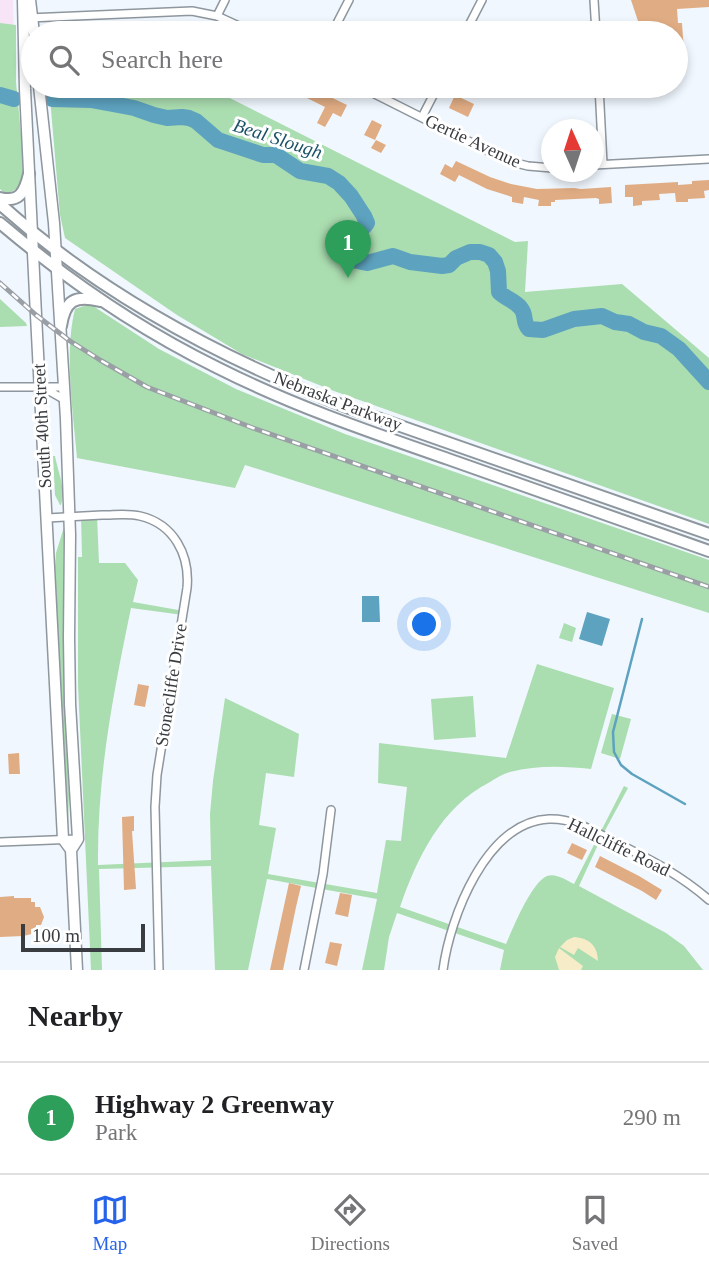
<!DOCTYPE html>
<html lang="en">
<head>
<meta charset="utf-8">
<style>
  :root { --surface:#fff; --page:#f6f6f6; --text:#202124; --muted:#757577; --line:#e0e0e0; --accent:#2563eb }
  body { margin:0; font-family:Georgia,serif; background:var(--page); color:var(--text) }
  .compass { position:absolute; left:541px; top:119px; width:63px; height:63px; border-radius:50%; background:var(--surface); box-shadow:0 4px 10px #0003; rotate:357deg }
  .scale { position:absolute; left:21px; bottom:18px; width:124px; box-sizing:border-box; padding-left:7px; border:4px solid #393c40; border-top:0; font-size:19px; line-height:24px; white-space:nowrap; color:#393c40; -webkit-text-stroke:5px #fff; paint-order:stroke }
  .you { position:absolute; left:425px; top:625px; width:24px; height:24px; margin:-18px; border:5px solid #fff; border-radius:50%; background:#1a73e8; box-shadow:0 0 0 10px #1a73e833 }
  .badge { display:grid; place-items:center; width:46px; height:46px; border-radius:50%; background:var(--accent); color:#fff; font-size:23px; font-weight:700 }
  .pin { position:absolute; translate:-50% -58px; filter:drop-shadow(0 2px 4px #0008) }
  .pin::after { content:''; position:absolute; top:37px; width:24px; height:21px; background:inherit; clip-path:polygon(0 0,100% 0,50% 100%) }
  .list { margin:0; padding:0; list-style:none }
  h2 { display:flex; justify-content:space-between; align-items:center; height:91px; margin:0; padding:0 28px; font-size:30px }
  h2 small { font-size:23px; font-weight:400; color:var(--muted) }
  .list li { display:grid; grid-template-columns:46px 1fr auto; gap:21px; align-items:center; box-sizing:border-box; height:112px; padding:0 28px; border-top:2px solid var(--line) }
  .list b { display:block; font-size:26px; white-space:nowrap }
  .list p { margin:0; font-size:23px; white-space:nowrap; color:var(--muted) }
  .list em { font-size:23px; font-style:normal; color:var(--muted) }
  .icon { flex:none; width:38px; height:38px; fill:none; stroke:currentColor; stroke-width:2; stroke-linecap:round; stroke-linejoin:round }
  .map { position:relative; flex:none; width:709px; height:970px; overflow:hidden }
  .search { position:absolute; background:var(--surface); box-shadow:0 4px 10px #0003; left:21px; right:21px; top:21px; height:77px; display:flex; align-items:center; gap:18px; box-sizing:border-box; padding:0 24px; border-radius:38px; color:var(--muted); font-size:26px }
  .sheet { height:203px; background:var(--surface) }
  nav { display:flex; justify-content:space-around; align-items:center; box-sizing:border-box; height:98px; border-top:2px solid var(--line); background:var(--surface); font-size:19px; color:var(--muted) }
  nav a { display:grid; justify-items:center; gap:4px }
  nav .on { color:var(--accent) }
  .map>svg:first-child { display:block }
  .industrial { fill:#f7e5f7 }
  .green { fill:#aaddb0 }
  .sand { fill:#f6ecc7 }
  .water { fill:#5da2bf }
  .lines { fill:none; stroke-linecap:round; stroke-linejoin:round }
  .stream { stroke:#5da2bf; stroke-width:2.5 }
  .river { stroke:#5da2bf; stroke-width:16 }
  .building { fill:#e0ac83 }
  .minor-casing { stroke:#8e969e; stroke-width:10 }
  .secondary-casing { stroke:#8e969e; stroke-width:13 }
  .primary-casing { stroke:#8e969e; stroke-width:14 }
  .minor { stroke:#fff; stroke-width:7 }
  .secondary { stroke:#fff; stroke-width:10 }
  .primary { stroke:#fff; stroke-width:10 }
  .rail-casing { stroke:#9a9fa5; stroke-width:5 }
  .rail { stroke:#fff; stroke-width:2.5; stroke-dasharray:8; stroke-linecap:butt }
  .labels { text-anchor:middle; stroke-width:6; stroke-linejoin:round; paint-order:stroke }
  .street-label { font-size:18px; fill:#393c40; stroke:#fff }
  .water-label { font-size:19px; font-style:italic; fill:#1a5267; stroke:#fff }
</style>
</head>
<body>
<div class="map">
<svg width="709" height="970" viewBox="0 0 709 970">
  <rect width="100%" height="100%" fill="#f0f7fe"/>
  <!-- industrial -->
  <path class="industrial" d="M0,0H13L14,48L0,41Z"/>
  <!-- green -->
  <path class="green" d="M0,23L16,25V82L25,176L21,186L6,195L0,189Z
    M49,86H206L515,242L528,241L525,292L622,284L709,358V524L334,391L242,354L177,315L65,238L60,215Z
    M0,299L26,323L27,326L0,327Z
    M90,304L159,349L236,389L345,434L709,560V613L245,465L235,488L77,458C73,412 64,353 75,309Z
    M53,456H55C58,473 66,487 61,505H60L55,495Z
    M81,516H97L99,563H125L138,580L133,602L184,611L183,615L131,608C113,695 97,776 98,865L211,860L210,814L213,781L225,698L299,734L294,777L266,773L259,825L276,828L268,874L377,893L386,840L401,841L407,787L378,783L379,743L506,758L537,664L614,688L591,769C563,766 537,765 510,772C503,774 496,778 490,782C441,807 417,858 400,907L506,944C513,928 531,883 547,876C556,873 566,880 574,884L624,786L628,788L602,836L579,886L666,933L684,946L703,970H500L504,950L397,913L389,937L384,970H362L377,899L267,879L248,970H215L211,866L99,869L102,970H91L78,685V557H82Z
    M64,527L63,618L64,680L69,794L68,826L55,567L56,553Z
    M564,623L576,628L572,642L559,638Z
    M473,696L476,737L434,740L431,699Z
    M612,714L631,719L620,759L601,753Z"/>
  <!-- sand -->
  <path class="sand" d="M574,937C589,938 598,946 598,961L578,948L574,955L560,947L567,940Z
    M559,948L583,966L581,970H559L555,957Z"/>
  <!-- water -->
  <path class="water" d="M362,596H379L380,622H362Z
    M587,612L610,619L602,646L579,639Z"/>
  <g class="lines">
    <!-- stream -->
    <path class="stream" d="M706,378H709
      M642,619L613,732L614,752L621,765L632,774L685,804"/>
    <!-- river -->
    <path class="river" d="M0,95L14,99
      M52,99L91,100L134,108L154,115L167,118L182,117L189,118L196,121L218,140L263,155H276L300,171L328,176L339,183L351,196L364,216L367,223C357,239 343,229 343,253L353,260L367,263L393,256L410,262L442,266L449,265L456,258L470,252H480L489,255L495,262L498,271L499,292C506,299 519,302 523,312C526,319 523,323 529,329L543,330L574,319L602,316L615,322L629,324L644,332L661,336L679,349L709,382"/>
  </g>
  <!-- building -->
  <path class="building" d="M631,0H709V7L677,9L678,23H682L684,52L676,53V33H640V27Z
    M312,88L347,105L341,117L333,113L325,127L317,123L325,107L307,98Z
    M455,95L474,104L468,117L449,108Z
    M372,120L382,125L375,140L364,135Z
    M376,140L386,145L381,153L371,148Z
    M456,161L490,177L511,184L537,189L574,188L581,189L611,187L612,203L599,204V199L596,198L555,200V202H551V206H538L539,200L524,197L523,204L512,202V197L487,189L459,175L455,182L440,174L445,164L452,168Z
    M709,180V190L704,191L705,198L688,199V202H676L675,193L659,194L660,200L642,201V205L633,206V197H625V185L678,182V185L692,184V181Z
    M138,684L149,686L145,707L134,705Z
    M19,753L20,774H9L8,754Z
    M134,816V831H132L136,889L124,890L122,817Z
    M572,843L587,850L582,860L567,853Z
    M600,856L639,876L662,890L656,900L642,891L595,867Z
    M289,883L301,886L296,907L283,970H270Z
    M340,893L352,895L348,917L335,914Z
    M14,896V898H31V902H35V907H40L44,917L41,925H36V928L31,929L32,934L23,936L0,937V897Z
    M330,942L342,944L337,966L325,963Z"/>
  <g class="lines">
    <defs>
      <path id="minor" d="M594,0L596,33
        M217,16L225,0
        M28,18L192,11L217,16L254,33
        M332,33L349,0
        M465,33L482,0
        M359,86L508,161L528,166L552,168
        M599,86L603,164
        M422,117L438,86
        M594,165L709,159
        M0,387H64
        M44,388L65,400
        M47,518C65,517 83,516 102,515C115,515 128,513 140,516C174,524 190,555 187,588L157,775L155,807L159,970
        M0,842L78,839
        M304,970L323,874L331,810
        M443,970C450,917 486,822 549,819C575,818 597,833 619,844C651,860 682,876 709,900"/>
      <path id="secondary" d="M23,0L25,89L36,315L63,839L71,850
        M30,0L34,33
        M39,86L54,223L66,419L70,535L69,637L70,704L78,839L71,850L77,970"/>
      <path id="primary" d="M0,198C20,203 25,191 29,174
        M0,204C101,295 222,359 349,408L709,534
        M0,223C66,279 139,329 216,367C291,405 370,432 448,459C535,490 622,520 709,551
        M61,326C65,300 75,295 100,301"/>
    </defs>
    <!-- minor casing -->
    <use href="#minor" class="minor-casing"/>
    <!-- secondary casing -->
    <use href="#secondary" class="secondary-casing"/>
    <!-- primary casing -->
    <use href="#primary" class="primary-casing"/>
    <!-- minor -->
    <use href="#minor" class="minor"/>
    <!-- secondary -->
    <use href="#secondary" class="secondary"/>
    <!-- primary -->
    <use href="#primary" class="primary"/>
    <defs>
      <path id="rail" d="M0,283L36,315L70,341L100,360L147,387L253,428L709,587"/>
    </defs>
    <!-- rail casing -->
    <use href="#rail" class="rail-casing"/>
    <!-- rail -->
    <use href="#rail" class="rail"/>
  </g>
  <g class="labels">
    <!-- street labels -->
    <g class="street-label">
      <text transform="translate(473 141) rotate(25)" y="6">Gertie Avenue</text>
      <text transform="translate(338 401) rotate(21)" y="6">Nebraska Parkway</text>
      <text transform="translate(42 426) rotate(-93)" y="6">South 40th Street</text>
      <text transform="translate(171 685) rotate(-81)" y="6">Stonecliffe Drive</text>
      <text transform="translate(619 847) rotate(26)" y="6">Hallcliffe Road</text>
    </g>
    <!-- water labels -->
    <g class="water-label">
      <text transform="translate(278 138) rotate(18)" y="7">Beal Slough</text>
    </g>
  </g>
</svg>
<svg class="compass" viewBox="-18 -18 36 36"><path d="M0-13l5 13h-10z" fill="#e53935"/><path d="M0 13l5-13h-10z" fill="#757577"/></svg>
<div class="scale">100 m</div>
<div class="you"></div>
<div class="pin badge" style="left:348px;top:278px;background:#2e9e5b">1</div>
<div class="search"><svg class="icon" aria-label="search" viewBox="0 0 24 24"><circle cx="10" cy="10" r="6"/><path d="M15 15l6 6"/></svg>Search here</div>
</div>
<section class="sheet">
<h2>Nearby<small></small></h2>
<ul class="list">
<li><span class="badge" style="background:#2e9e5b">1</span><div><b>Highway 2 Greenway</b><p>Park</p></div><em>290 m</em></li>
</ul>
</section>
<nav>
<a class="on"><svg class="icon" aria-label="map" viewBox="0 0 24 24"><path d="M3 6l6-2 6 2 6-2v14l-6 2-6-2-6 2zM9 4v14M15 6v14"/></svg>Map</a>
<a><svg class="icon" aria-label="directions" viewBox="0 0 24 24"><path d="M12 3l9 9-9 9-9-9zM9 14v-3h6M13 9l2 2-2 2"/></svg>Directions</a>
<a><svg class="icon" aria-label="saved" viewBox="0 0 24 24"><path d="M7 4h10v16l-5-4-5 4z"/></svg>Saved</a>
</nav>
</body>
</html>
